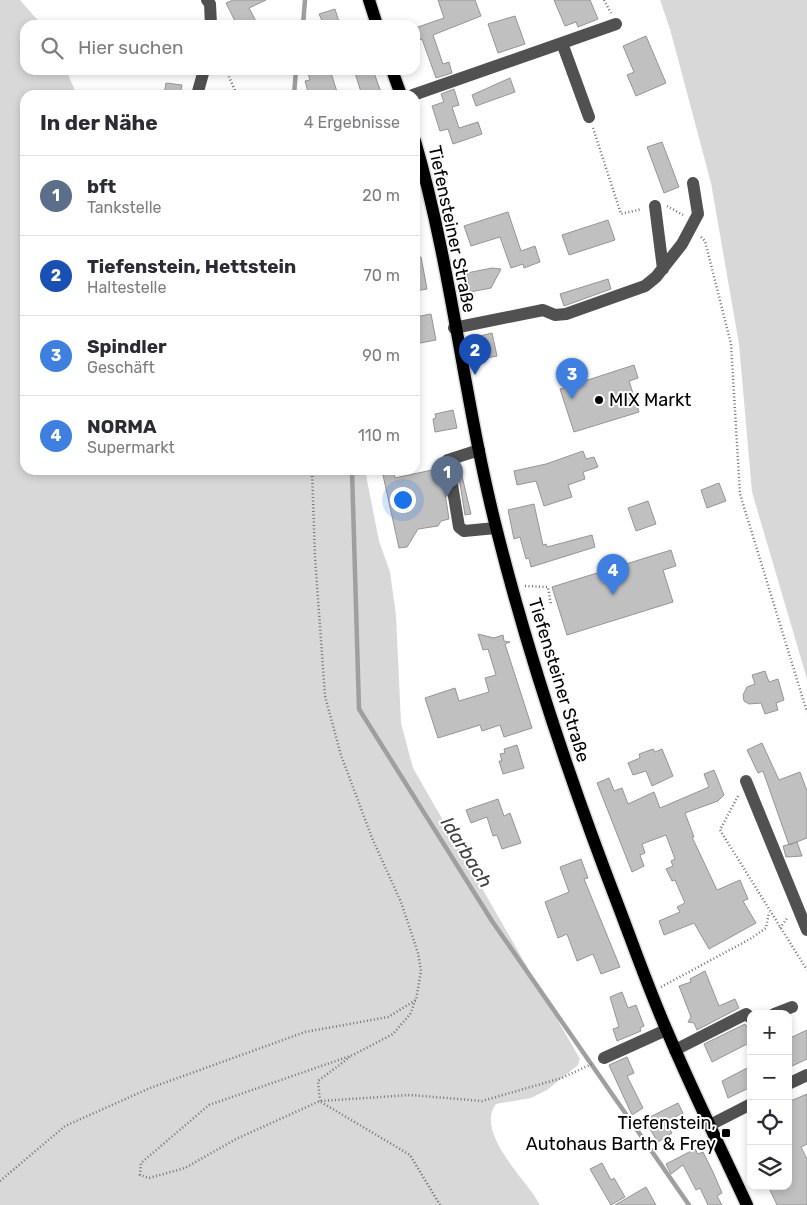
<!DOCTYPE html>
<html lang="de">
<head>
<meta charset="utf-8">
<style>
  :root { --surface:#fff; --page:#f7f7f7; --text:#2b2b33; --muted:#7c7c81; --line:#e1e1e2; --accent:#000 }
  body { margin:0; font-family:Rubik,sans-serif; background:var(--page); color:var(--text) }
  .controls { position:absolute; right:15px; bottom:15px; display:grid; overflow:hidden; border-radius:10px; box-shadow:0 2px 8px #0003 }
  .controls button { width:45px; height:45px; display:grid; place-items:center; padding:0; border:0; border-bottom:1px solid var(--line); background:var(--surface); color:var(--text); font:25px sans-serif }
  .you { position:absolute; left:402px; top:499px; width:18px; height:18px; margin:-12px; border:4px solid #fff; border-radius:50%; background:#1a73e8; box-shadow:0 0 0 8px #1a73e833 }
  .badge { display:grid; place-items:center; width:32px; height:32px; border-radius:50%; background:var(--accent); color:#fff; font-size:16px; font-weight:700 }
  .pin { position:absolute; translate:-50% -41px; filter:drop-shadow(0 1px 2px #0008) }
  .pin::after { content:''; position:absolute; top:26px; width:18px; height:15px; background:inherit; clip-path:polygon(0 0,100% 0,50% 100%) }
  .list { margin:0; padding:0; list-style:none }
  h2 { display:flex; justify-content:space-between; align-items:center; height:65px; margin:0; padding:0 20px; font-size:21px }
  h2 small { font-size:16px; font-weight:400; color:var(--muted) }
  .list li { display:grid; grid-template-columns:32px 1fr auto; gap:15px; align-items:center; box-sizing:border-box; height:80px; padding:0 20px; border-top:1px solid var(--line) }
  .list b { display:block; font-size:19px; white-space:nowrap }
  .list p { margin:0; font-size:16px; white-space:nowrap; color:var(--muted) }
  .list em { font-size:16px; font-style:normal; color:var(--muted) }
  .icon { flex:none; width:28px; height:28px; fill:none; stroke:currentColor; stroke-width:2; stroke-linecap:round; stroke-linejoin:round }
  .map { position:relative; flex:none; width:807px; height:1205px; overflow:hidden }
  .search { position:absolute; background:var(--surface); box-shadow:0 2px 8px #0003; left:20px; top:20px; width:400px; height:55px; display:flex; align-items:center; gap:12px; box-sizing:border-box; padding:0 18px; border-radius:15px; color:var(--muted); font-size:19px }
  .panel { position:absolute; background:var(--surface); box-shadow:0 2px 8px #0003; left:20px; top:90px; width:400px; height:385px; border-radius:15px }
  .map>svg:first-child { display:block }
  .green { fill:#d8d8d8 }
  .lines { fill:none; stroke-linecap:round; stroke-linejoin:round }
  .stream { stroke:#9f9f9f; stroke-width:4.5 }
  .building { fill:#c0c0c0; stroke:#959595 }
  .major-casing { stroke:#dbdbdb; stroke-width:15 }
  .path { stroke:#737373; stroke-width:2.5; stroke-dasharray:1 2.5; stroke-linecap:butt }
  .minor { stroke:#515151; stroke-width:12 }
  .major { stroke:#000; stroke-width:12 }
  .poi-dot { fill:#000; stroke:#fff; stroke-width:2 }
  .labels { text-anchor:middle; stroke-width:4; stroke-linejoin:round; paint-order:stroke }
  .street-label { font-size:18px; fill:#000; stroke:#fff }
  .poi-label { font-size:18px; fill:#000; stroke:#fff; text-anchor:start }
  .water-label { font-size:19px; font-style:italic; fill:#404040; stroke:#fff }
</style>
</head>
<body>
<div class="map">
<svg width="807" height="1205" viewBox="0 0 807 1205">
  <rect width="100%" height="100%" fill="#fff"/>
  <!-- green -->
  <path class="green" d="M0,0H20L42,25H25V70H66L77,95H25V470H365L379,541L390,572L396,615L401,723L413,768L580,1059L578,1065L547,1090L531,1098L496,1104C474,1133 528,1181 540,1205H0Z
    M660,0H807V679L752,492L739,344L711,183L670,29Z"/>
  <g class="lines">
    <!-- stream -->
    <path class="stream" d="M303,25L305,0
      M294,95L296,70
      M352,470L359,709L492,921L689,1205"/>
  </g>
  <!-- building -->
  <path class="building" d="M233,0H266L249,8L258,25H237L226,3Z
    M438,0H475L481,16L433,35L443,64L449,62L452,73L436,78L422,39L415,42V28L444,18Z
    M554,0H590L598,19L578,27L576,22L565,26Z
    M335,9L340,25H324L319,14Z
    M515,16L525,44L498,53L488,24Z
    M646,36L666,83L636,96L627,75L634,72L623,46Z
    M307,70H330L338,95H309L305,81L310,80Z
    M354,70H373L382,95H362Z
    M510,78L515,92L476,106L472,95Z
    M166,83L182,85L180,95H164Z
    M454,89L459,105L452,107L459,128L478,122L482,134L453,144L448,129L440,131L432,106L444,102L441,94Z
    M662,142L679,187L664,193L647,147Z
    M508,212L521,251L535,246L540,262L524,268L523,264L511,268L500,237L471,246L464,226Z
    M608,220L615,240L569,255L562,235Z
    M421,257L427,289L415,291V258Z
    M492,268L501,269L491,288L470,292L467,273Z
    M608,279L611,289L564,306L560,294Z
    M431,314L436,340L415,344V317Z
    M492,333L497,356L477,360L472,338Z
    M634,365L638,378L629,381L639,412L574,432L560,389Z
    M453,410L457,428L435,432L433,419L436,418L435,414Z
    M583,451L586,459L594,457L598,467L583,472L585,479L568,485L572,497L544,506L536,481L517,485L514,471L546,464Z
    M432,470L435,482L443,480L449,519L441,521L438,526L418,529L407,547L399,548L383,475L394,473L395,478Z
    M462,476L471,514L465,515L459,477Z
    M719,483L726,501L707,508L701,490Z
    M648,501L656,524L636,531L628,508Z
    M534,504L543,545L546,544L547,547L592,535L595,547L531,567L529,558L526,559L520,537L514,539L508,510Z
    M671,550L676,566L663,570L673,602L567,635L552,587Z
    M478,634L494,638L503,635L504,641L510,642L505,644L532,728L504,737L500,725L482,731L480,725L438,738L425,698L455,688L459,701L489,692L485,678L496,675L488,649L483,650Z
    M765,671L769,682L778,679L784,700L776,703L778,710L765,714L761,703L749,704L744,701L743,695L747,687L755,684L752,675Z
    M762,743L779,780L800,772L807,791V838L789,845L763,771L758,773L747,750Z
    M517,745L524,768L503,774L499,761H502L500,754L505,753L504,749Z
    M653,749L655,752L662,749L673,776L652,786L646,771L633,775L628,763L640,758L639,754Z
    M714,770L724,795L718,801L685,813L694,837H692L717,890L740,880L748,899L743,901L756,923L709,949L694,923L664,935L659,921L680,912L677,907L685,903L675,880L672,881L666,869L673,866L671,861L675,859L666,835L642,844L645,853L640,855L644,866L632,872L597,783L609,778L614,791L622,788L628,804L654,792L660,808L709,787L704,774Z
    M498,799L504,816L510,813L521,843L502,849L497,835L493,836L487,817L471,823L466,810Z
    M797,842L802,856L786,857L783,846Z
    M581,859L588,878L584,879L620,967L601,974L593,954L577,961L567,934L558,938L545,902L569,892L560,867Z
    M705,971L719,1006L735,999L739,1008L697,1030L694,1023L688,1022L691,1017L679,986L691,982L690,979Z
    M622,992L628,1008L636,1005L644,1026L640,1028L641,1031L617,1041L613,1029L619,1027L610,997Z
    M745,1024L751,1032V1042L712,1062L704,1044Z
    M807,1030V1059L788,1068V1039Z
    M627,1057L634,1073L627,1076L643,1108L632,1115L609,1065Z
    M751,1066V1087L728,1098L722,1081Z
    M807,1094V1144L801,1147L807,1159V1205H777L768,1186H788V1102Z
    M678,1103L683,1113L665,1122L672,1133L658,1142L644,1120Z
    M695,1149L698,1154L703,1152L713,1172L722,1193L717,1196L722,1205H708L700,1188L696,1190L683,1165L671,1174L666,1164Z
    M602,1163L611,1180L614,1178L625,1197L611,1205L590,1169Z
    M646,1187L656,1205H615Z"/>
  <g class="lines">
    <defs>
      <path id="major" d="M369,0L377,25
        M392,70L401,95
        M415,141C452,268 464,402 497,531C529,659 571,783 618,905C634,947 649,990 667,1031C692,1090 720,1147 747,1205"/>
    </defs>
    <!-- major casing -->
    <use href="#major" class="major-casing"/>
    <!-- path -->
    <path class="path" d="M604,0L611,13
      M226,70L237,95
      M593,128L621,214L642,209
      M667,206L683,215
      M701,237L705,241L731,344L740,494L807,712
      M525,586L548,587L551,605
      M738,796L720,830L807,970
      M780,928L788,917
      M661,987L750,939L766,928L769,912
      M415,1000L411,1013L393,1034L353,1055L209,1105L141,1163L140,1175L149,1178L185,1168L236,1139L320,1101L411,1095L482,1101L562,1078L594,1063
      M320,1101L318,1081L350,1057
      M321,1102L410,1155L440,1205
      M0,1181L65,1126L150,1088L305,1032L388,1017L416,1000L421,971L418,953L401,902L372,838L341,755L325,696L315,557L312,470"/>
    <!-- minor -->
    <path class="minor" d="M207,0L210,4L211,25
      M562,43L616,24
      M197,95L204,70
      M413,95L562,43L589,117
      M655,206L663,269
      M454,328L543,310L555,315L566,314L645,286L656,277L682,244L698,214L693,183
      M479,450L448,460L459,527L464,531L496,528
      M746,781L807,930
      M774,1014L792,1007
      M675,1050L746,1014L751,1018
      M604,1058L666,1030
      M788,1084L807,1075
      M710,1125L751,1104"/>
    <!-- major -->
    <use href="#major" class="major"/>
  </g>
  <!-- markers -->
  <g class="poi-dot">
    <circle cx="599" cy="400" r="5"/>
    <rect x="721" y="1128" width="10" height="10" rx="2.5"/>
  </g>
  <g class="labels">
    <!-- street labels -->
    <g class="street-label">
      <text transform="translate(452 229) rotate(78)" y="6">Tiefensteiner Straße</text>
      <text transform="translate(559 680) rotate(73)" y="6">Tiefensteiner Straße</text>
    </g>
    <!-- poi labels -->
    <g class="poi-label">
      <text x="609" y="406">MIX Markt</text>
      <text x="716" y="1129" text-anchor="end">Tiefenstein,<tspan x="716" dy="21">Autohaus Barth &amp; Frey</tspan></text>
    </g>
    <!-- water labels -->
    <g class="water-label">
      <text transform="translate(467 852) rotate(58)" y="7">Idarbach</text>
    </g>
  </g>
</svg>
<div class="controls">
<button>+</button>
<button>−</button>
<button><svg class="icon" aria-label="locate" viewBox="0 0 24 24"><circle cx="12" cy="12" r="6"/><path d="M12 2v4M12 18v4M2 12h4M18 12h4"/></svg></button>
<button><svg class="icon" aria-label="layers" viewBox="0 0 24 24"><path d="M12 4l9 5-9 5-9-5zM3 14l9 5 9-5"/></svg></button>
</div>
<div class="you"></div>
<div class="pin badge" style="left:447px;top:497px;background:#5c6f8a">1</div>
<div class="pin badge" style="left:475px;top:375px;background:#1a4fb4">2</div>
<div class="pin badge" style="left:572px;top:399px;background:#3f7fe0">3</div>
<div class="pin badge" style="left:613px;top:595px;background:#3f7fe0">4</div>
<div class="search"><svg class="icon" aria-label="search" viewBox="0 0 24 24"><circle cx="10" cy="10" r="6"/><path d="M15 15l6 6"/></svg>Hier suchen</div>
<section class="panel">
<h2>In der Nähe<small>4 Ergebnisse</small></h2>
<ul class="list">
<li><span class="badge" style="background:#5c6f8a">1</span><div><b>bft</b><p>Tankstelle</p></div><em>20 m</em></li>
<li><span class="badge" style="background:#1a4fb4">2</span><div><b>Tiefenstein, Hettstein</b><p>Haltestelle</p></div><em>70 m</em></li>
<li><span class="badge" style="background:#3f7fe0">3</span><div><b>Spindler</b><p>Geschäft</p></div><em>90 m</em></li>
<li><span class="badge" style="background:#3f7fe0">4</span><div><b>NORMA</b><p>Supermarkt</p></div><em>110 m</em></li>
</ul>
</section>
</div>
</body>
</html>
